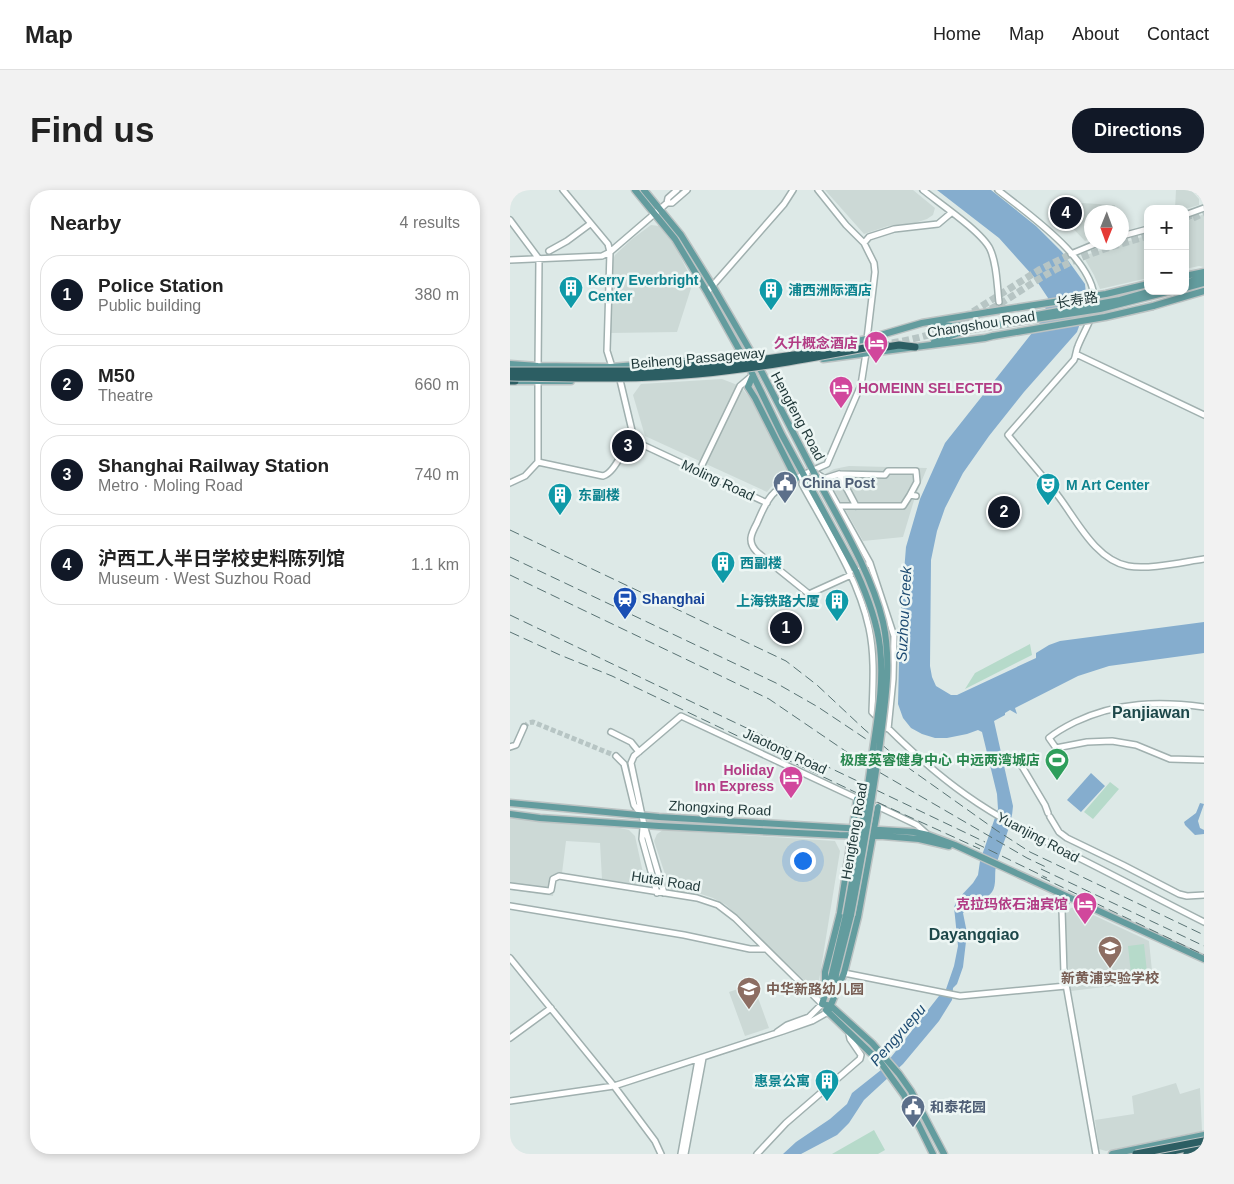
<!DOCTYPE html>
<html lang="en">
<head>
<meta charset="utf-8">
<style>
  :root { --surface:#fff; --page:#f2f2f2; --text:#222; --muted:#767676; --line:#e0e0e0; --accent:#111827 }
  body { margin:0; font-family:Arial,"Noto Sans SC",sans-serif; background:var(--page); color:var(--text) }
  .controls { position:absolute; right:15px; top:15px; display:grid; overflow:hidden; border-radius:10px; box-shadow:0 2px 8px #0003 }
  .controls button { width:45px; height:45px; display:grid; place-items:center; padding:0; border:0; border-bottom:1px solid var(--line); background:var(--surface); color:var(--text); font:25px sans-serif }
  .compass { position:absolute; left:574px; top:15px; width:45px; height:45px; border-radius:50%; background:var(--surface); box-shadow:0 2px 8px #0003; rotate:181deg }
  .you { position:absolute; left:292px; top:670px; width:18px; height:18px; margin:-12px; border:4px solid #fff; border-radius:50%; background:#1a73e8; box-shadow:0 0 0 8px #1a73e833 }
  .badge { display:grid; place-items:center; width:32px; height:32px; border-radius:50%; background:var(--accent); color:#fff; font-size:16px; font-weight:700 }
  .pin { position:absolute; translate:-50% -50%; border:2px solid #fff; box-shadow:0 1px 5px #0006 }
  .list { margin:0; padding:0; list-style:none }
  h2 { display:flex; justify-content:space-between; align-items:center; height:65px; margin:0; padding:0 20px; font-size:21px }
  h2 small { font-size:16px; font-weight:400; color:var(--muted) }
  .list li { display:grid; grid-template-columns:32px 1fr auto; gap:15px; align-items:center; box-sizing:border-box; height:80px; margin:0 10px 10px; padding:0 10px; border:1px solid var(--line); border-radius:20px }
  .list b { display:block; font-size:19px; white-space:nowrap }
  .list p { margin:0; font-size:16px; white-space:nowrap; color:var(--muted) }
  .list em { font-size:16px; font-style:normal; color:var(--muted) }
  .map { position:relative; flex:none; width:694px; height:964px; overflow:hidden; border-radius:20px }
  header { display:flex; align-items:center; gap:30px; box-sizing:border-box; height:70px; padding:0 25px; background:var(--surface); border-bottom:1px solid var(--line) }
  header strong { font-size:24px }
  nav { display:flex; gap:28px; margin-inline-start:auto; font-size:18px }
  .intro { display:flex; align-items:center; justify-content:space-between; box-sizing:border-box; height:120px; padding:0 30px }
  h1 { margin:0; font-size:35px }
  .button { padding:12px 22px; border-radius:20px; background:var(--accent); color:#fff; font-size:18px; font-weight:700 }
  main { display:flex; gap:30px; padding:0 30px }
  aside { flex:1; background:var(--surface); border-radius:20px; box-shadow:0 2px 8px #0003 }
  .map>svg:first-child { display:block }
  .built { fill:#ccd9d6 }
  .green { fill:#b6daca }
  .water { fill:#85adce }
  .lines { fill:none; stroke-linecap:round; stroke-linejoin:round }
  .minor-tunnel { stroke:#b7c5c4; stroke-width:5; stroke-dasharray:5 2.5; stroke-linecap:butt }
  .highway-tunnel { stroke:#b7c5c4; stroke-width:7; stroke-dasharray:7 3.5; stroke-linecap:butt }
  .minor-casing { stroke:#a0b0af; stroke-width:8 }
  .major-casing { stroke:#bcc3c3; stroke-width:9 }
  .highway-casing { stroke:#bcc3c3; stroke-width:9 }
  .minor { stroke:#fff; stroke-width:5 }
  .major { stroke:#639c9e; stroke-width:6 }
  .highway { stroke:#2c5e63; stroke-width:7 }
  .rail { stroke:#597374; stroke-width:1; stroke-dasharray:10 5; stroke-linecap:butt }
  .major-bridge-casing { stroke:#bcc3c3; stroke-width:9; stroke-linecap:butt }
  .highway-bridge-casing { stroke:#bcc3c3; stroke-width:9; stroke-linecap:butt }
  .major-bridge { stroke:#639c9e; stroke-width:6 }
  .highway-bridge { stroke:#2c5e63; stroke-width:7 }
  .labels { text-anchor:middle; stroke-width:5; stroke-linejoin:round; paint-order:stroke }
  .culture-label { font-size:14px; font-weight:bold; fill:#0d838f; stroke:#edf6f4; text-anchor:start }
  .street-label { font-size:14px; fill:#1f3738; stroke:#edf6f4 }
  .hotel-label { font-size:14px; font-weight:bold; fill:#b23c85; stroke:#edf6f4; text-anchor:end }
  .service-label { font-size:14px; font-weight:bold; fill:#4e5e75; stroke:#edf6f4; text-anchor:start }
  .transit-label { font-size:14px; font-weight:bold; fill:#164399; stroke:#edf6f4; text-anchor:start }
  .leisure-label { font-size:14px; font-weight:bold; fill:#27864d; stroke:#edf6f4; text-anchor:end }
  .education-label { font-size:14px; font-weight:bold; fill:#785e54; stroke:#edf6f4 }
  .water-label { font-size:15px; font-style:italic; fill:#1c4a71; stroke:#edf6f4 }
  .quarter-label { font-size:16px; font-weight:bold; fill:#1c4749; stroke:#edf6f4 }
</style>
</head>
<body>
<header>
<strong>Map</strong>
<nav><a>Home</a><a>Map</a><a>About</a><a>Contact</a></nav>
</header>
<div class="intro"><h1>Find us</h1><a class="button">Directions</a></div>
<main>
<aside>
<h2>Nearby<small>4 results</small></h2>
<ul class="list">
<li><span class="badge">1</span><div><b>Police Station</b><p>Public building</p></div><em>380 m</em></li>
<li><span class="badge">2</span><div><b>M50</b><p>Theatre</p></div><em>660 m</em></li>
<li><span class="badge">3</span><div><b>Shanghai Railway Station</b><p>Metro · Moling Road</p></div><em>740 m</em></li>
<li><span class="badge">4</span><div><b>沪西工人半日学校史料陈列馆</b><p>Museum · West Suzhou Road</p></div><em>1.1 km</em></li>
</ul>
</aside>
<div class="map">
<svg width="694" height="964" viewBox="0 0 694 964">
  <rect width="100%" height="100%" fill="#dde9e7"/>
  <!-- built -->
  <path class="built" d="M315,0H403L425,18L423,25L417,29L405,33L378,36L354,44Z
    M666,0H681L689,9V15L675,19H665Z
    M572,13L605,15L606,22H582L581,49L575,51L548,23L553,19L552,17Z
    M694,24V77L689,76L675,79V32Z
    M141,35L149,36L165,56L183,92L167,142L100,143L103,70L105,65L122,49Z
    M638,45V88L590,99L584,85L573,66Z
    M212,189L230,196L245,214L281,282L280,285L261,297L257,302L135,246L123,205L131,194Z
    M339,276L417,278L405,307L393,347L353,351L315,284L324,279Z
    M0,628L110,638L119,640L125,646L135,692L131,695L92,689L90,653L56,651L52,683H46L43,706L0,700Z
    M153,640L325,651L330,661L308,797H301L216,715L203,708L191,704L164,701L160,699L144,651L147,644Z
    M566,717L639,751L643,791L561,801L557,767L555,723L561,718Z
    M243,794L259,838L235,846L219,802Z
    M666,893L670,904L690,898L692,941L596,961L589,959L585,930L624,924L622,906Z"/>
  <!-- green -->
  <path class="green" d="M520,454L522,465L455,499L465,483Z
    M600,592L609,599L583,629L574,622Z
    M634,754L637,782L621,784L618,756Z
    M364,940L375,960L368,964H322Z"/>
  <!-- water -->
  <path class="water" d="M427,0H481L526,36L552,62L575,94L577,114L567,142L514,202L479,246L453,283L435,318L427,341L421,370L420,476L422,487L426,496L441,505H447L526,468V463L539,455L550,451L694,432V463L599,476L568,486L505,518L507,524L500,520L495,523V525L484,531L503,616C502,637 491,656 486,676C484,684 487,695 482,702C474,712 461,714 453,723L457,743L453,777L447,794L443,798L442,810L429,831L393,874L354,910L339,933L327,945L291,964H273L286,952L320,929L337,914L342,903L371,880L429,806L434,805L444,776L448,756L444,717L448,709L463,693L468,685L470,671L488,619L487,604L472,542L468,540L457,544L437,548H425L412,544L401,538L393,528L388,514L390,432L396,357L410,309L435,253L533,129L538,108L524,87L489,48Z
    M581,583L595,596L571,622L557,610Z
    M690,613L694,614L688,631L690,638L694,640V644L685,645L675,635L674,632L686,623Z"/>
  <g class="lines">
    <!-- minor-tunnel -->
    <path class="minor-tunnel" d="M14,537L18,533L23,532L106,566"/>
    <!-- highway-tunnel -->
    <path class="highway-tunnel" d="M675,28L687,23
      M683,28L694,23
      M435,136L456,126L529,80L567,61
      M382,153C419,147 453,135 486,116C509,103 530,86 555,75C581,62 610,54 638,46"/>
    <defs>
      <path id="minor" d="M53,0L98,54L100,62L97,161L103,180
        M308,0L336,35L354,53L364,73L365,82L357,149
        M413,0C429,13 472,42 480,59C487,74 487,95 489,112
        M488,0C518,24 588,72 584,113C583,129 574,141 568,156C566,160 566,166 564,170L498,245C515,266 533,286 549,307C567,331 586,370 618,376C638,380 673,372 694,369
        M688,0L694,6
        M157,13L158,8L167,0
        M675,25L694,18
        M0,30L29,69L28,179
        M612,46L638,39
        M354,53L359,47L384,39L428,34L441,23
        M39,61L57,51L80,34
        M561,64L590,52
        M0,70L92,66L100,62L157,13H162L177,0
        M197,102L274,14L283,0
        M356,163L351,195L317,274C302,281 272,293 262,305C255,313 251,324 247,333C241,344 237,352 247,362L299,404L341,385L360,373
        M566,164L694,225
        M108,187L110,190L124,249
        M28,188V272
        M124,249L133,255L257,313
        M28,272L93,286C106,282 112,258 124,249
        M192,275L230,196L243,185
        M303,281L312,287L360,373L384,446L383,489L378,539
        M294,284L292,294C317,340 348,387 359,438C365,466 363,494 362,522C391,552 422,581 456,605C491,630 530,649 569,668C611,689 652,711 694,732
        M329,284L346,316
        M313,289L329,284L375,285L378,281H406L407,292L400,305L406,306
        M0,293L15,286L28,272
        M329,316H393L400,305
        M694,517C649,511 607,512 565,532C555,537 547,541 539,548L546,558L577,552L602,551L626,555L660,569L694,570
        M101,542L121,552L129,562
        M0,557L6,555L14,537
        M106,566L114,574L124,615L130,623
        M510,573L535,615L538,623
        M367,616L407,635L418,645
        M540,627L549,642L557,648L613,675L669,704L677,706L694,705
        M133,638L132,649L147,703
        M0,696L39,701L41,700L43,689L49,686L187,708L208,715L225,728L312,814L299,827L277,835L267,842
        M154,703L134,635L121,573L124,566L171,526L359,614
        M558,708L552,720L554,783L586,964
        M0,716L174,745L240,759H255
        M0,768L104,896L145,951L151,964
        M334,783L450,806L556,796
        M0,848L41,818
        M0,911L104,896L273,841L302,831L318,822
        M171,964L188,870
        M175,964L193,868
        M247,964L276,933L350,869L351,865L340,849L339,844"/>
      <path id="major" d="M125,0L165,49L197,102L240,179L272,245L346,381
        M134,0L171,45L202,95L245,169L303,281
        M675,86L694,82
        M675,93L694,87
        M675,98L694,93
        M643,116L694,101
        M422,133L441,136L460,135
        M424,152L460,139
        M317,157L357,149L412,133L479,122
        M313,169L475,148L483,146
        M0,174L28,176L101,177L213,168
        M134,178L156,177
        M243,185L238,197L245,208L286,289
        M1,191H61
        M0,613L149,627L404,642L418,645L445,655L694,769
        M0,624L30,628L149,636L329,645L373,646L409,649L439,656
        M325,802L326,784L341,725
        M315,805V782L330,723L347,609
        M312,814L321,816L362,853L389,884L401,901L434,964
        M312,814L322,784L336,725
        M316,820L371,873L394,905L423,964
        M318,822L334,783L348,727L368,617
        M602,964L694,945"/>
      <path id="highway" d="M370,158L389,155L405,157
        M205,171L235,169
        M0,191H5
        M650,964L689,955
        M677,964L694,960"/>
    </defs>
    <!-- minor casing -->
    <use href="#minor" class="minor-casing"/>
    <!-- major casing -->
    <use href="#major" class="major-casing"/>
    <!-- highway casing -->
    <use href="#highway" class="highway-casing"/>
    <!-- minor -->
    <use href="#minor" class="minor"/>
    <!-- major -->
    <use href="#major" class="major"/>
    <!-- highway -->
    <use href="#highway" class="highway"/>
    <!-- rail -->
    <path class="rail" d="M0,340L276,471L307,495L354,539L400,579L486,640L520,662L694,745
      M0,367L266,493L308,517L356,549
      M0,385L259,509L350,571L517,668L538,678
      M0,425L475,652
      M0,442L50,465L102,486L347,603L470,659
      M465,653L537,688
      M531,679L694,756
      M531,687L694,765"/>
    <defs>
      <path id="major-bridge" d="M479,122L596,104L638,94
        M521,126L610,110L642,101
        M460,139L590,119L661,101
        M483,146L595,127L643,116
        M303,281C327,327 361,381 373,432C382,473 375,513 370,553C362,611 352,668 341,725
        M336,725C346,670 356,615 363,559C368,525 374,492 370,457C367,431 357,405 346,381"/>
      <path id="highway-bridge" d="M155,175L205,171
        M0,181H144L221,174L325,159
        M0,187C62,188 125,190 187,184C251,178 313,166 376,154
        M626,964L694,951"/>
    </defs>
    <!-- major-bridge casing -->
    <use href="#major-bridge" class="major-bridge-casing"/>
    <!-- highway-bridge casing -->
    <use href="#highway-bridge" class="highway-bridge-casing"/>
    <!-- major-bridge -->
    <use href="#major-bridge" class="major-bridge"/>
    <!-- highway-bridge -->
    <use href="#highway-bridge" class="highway-bridge"/>
  </g>
  <!-- icons -->
  <defs>
    <symbol id="building-pin" viewBox="-11 -11 22 30"><path d="M0 17L-7.5 6A9.5 9.5 0 1 1 7.5 6Z" fill="#0f9aa8" stroke="#edf6f4"/><path d="M-4-6H4V6H1V3H-1V6H-4ZM-2.5-4.3h1.7v1.8h-1.7ZM.8-4.3h1.7v1.8H.8ZM-2.5-1h1.7V.8h-1.7ZM.8-1h1.7V.8H.8Z" fill="#fff"/></symbol>
    <symbol id="hotel-pin" viewBox="-11 -11 22 30"><path d="M0 17L-7.5 6A9.5 9.5 0 1 1 7.5 6Z" fill="#d1479c" stroke="#edf6f4"/><path d="M-6-4.5h1.5V1H6V5H4.5V3h-9V5H-6ZM-4 0a1.8 1.8 0 1 1 3.6 0ZM.5 0V-2.5h3Q6-2.5 6 0Z" fill="#fff"/></symbol>
    <symbol id="civic-pin" viewBox="-11 -11 22 30"><path d="M0 17L-7.5 6A9.5 9.5 0 1 1 7.5 6Z" fill="#5c6f8a" stroke="#edf6f4"/><path d="M-.6-6.5H3V-4.5H.6V-3L4-1V1h2V6H-6V1h2V-1L-.6-3ZM-1.2 2.5V6h2.4V2.5Z" fill="#fff"/></symbol>
    <symbol id="theatre-pin" viewBox="-11 -11 22 30"><path d="M0 17L-7.5 6A9.5 9.5 0 1 1 7.5 6Z" fill="#0f9aa8" stroke="#edf6f4"/><path d="M-5-5.5Q0-4 5-5.5V0Q5 5 0 6Q-5 5-5 0ZM-3.3-2.5H-1v1.5H-3.3ZM1-2.5H3.3v1.5H1ZM-2.8 1Q0 5.5 2.8 1Z" fill="#fff"/></symbol>
    <symbol id="station-pin" viewBox="-11 -11 22 30"><path d="M0 17L-7.5 6A9.5 9.5 0 1 1 7.5 6Z" fill="#1a4fb4" stroke="#edf6f4"/><path d="M-3-6H3Q5-6 5-4V2Q5 4 3 4L4.5 6H3L1.5 4h-3L-3 6H-4.5L-3 4Q-5 4-5 2V-4Q-5-6-3-6ZM-3.5-4v3h7v-3ZM-3.5 1v1.5H-2V1ZM2 1v1.5H3.5V1Z" fill="#fff"/></symbol>
    <symbol id="stadium-pin" viewBox="-11 -11 22 30"><path d="M0 17L-7.5 6A9.5 9.5 0 1 1 7.5 6Z" fill="#2e9e5b" stroke="#edf6f4"/><path d="M0-5a6.5 5 0 1 0 0 10a6.5 5 0 1 0 0-10ZM-3.5-1.8h7v3.6h-7Z" fill="#fff"/></symbol>
    <symbol id="school-pin" viewBox="-11 -11 22 30"><path d="M0 17L-7.5 6A9.5 9.5 0 1 1 7.5 6Z" fill="#8d6e63" stroke="#edf6f4"/><path d="M0-5L7-2L0 1L-7-2ZM-4 1L0 2.5L4 1V4Q0 6-4 4Z" fill="#fff"/></symbol>
  </defs>
  <g fill-rule="evenodd">
    <use href="#building-pin" x="47" y="84" width="28" height="38"/>
    <use href="#building-pin" x="247" y="86" width="28" height="38"/>
    <use href="#hotel-pin" x="352" y="139" width="28" height="38"/>
    <use href="#hotel-pin" x="317" y="184" width="28" height="38"/>
    <use href="#civic-pin" x="261" y="279" width="28" height="38"/>
    <use href="#theatre-pin" x="524" y="281" width="28" height="38"/>
    <use href="#building-pin" x="36" y="291" width="28" height="38"/>
    <use href="#building-pin" x="199" y="359" width="28" height="38"/>
    <use href="#station-pin" x="101" y="395" width="28" height="38"/>
    <use href="#building-pin" x="313" y="397" width="28" height="38"/>
    <use href="#stadium-pin" x="533" y="556" width="28" height="38"/>
    <use href="#hotel-pin" x="267" y="574" width="28" height="38"/>
    <use href="#hotel-pin" x="561" y="700" width="28" height="38"/>
    <use href="#school-pin" x="586" y="744" width="28" height="38"/>
    <use href="#school-pin" x="225" y="785" width="28" height="38"/>
    <use href="#building-pin" x="303" y="877" width="28" height="38"/>
    <use href="#civic-pin" x="389" y="903" width="28" height="38"/>
  </g>
  <g class="labels">
    <!-- culture labels -->
    <g class="culture-label">
      <text x="78" y="95">Kerry Everbright<tspan x="78" dy="16">Center</tspan></text>
      <text x="278" y="105">浦西洲际酒店</text>
      <text x="556" y="300">M Art Center</text>
      <text x="68" y="310">东副楼</text>
      <text x="230" y="378">西副楼</text>
      <text x="310" y="416" text-anchor="end">上海铁路大厦</text>
      <text x="300" y="896" text-anchor="end">惠景公寓</text>
    </g>
    <!-- street labels -->
    <g class="street-label">
      <text transform="translate(567 110) rotate(-9)" y="5">长寿路</text>
      <text transform="translate(471 134) rotate(-9)" y="5">Changshou Road</text>
      <text transform="translate(188 168) rotate(-5)" y="5">Beiheng Passageway</text>
      <text transform="translate(288 226) rotate(62)" y="5">Hengfeng Road</text>
      <text transform="translate(208 290) rotate(25)" y="5">Moling Road</text>
      <text transform="translate(275 561) rotate(25)" y="5">Jiaotong Road</text>
      <text transform="translate(210 618) rotate(3)" y="5">Zhongxing Road</text>
      <text transform="translate(344 641) rotate(-80)" y="5">Hengfeng Road</text>
      <text transform="translate(528 647) rotate(28)" y="5">Yuanjing Road</text>
      <text transform="translate(156 691) rotate(9)" y="5">Hutai Road</text>
    </g>
    <!-- hotel labels -->
    <g class="hotel-label">
      <text x="348" y="158">久升概念酒店</text>
      <text x="348" y="203" text-anchor="start">HOMEINN SELECTED</text>
      <text x="264" y="585">Holiday<tspan x="264" dy="16">Inn Express</tspan></text>
      <text x="558" y="719">克拉玛依石油宾馆</text>
    </g>
    <!-- service labels -->
    <g class="service-label">
      <text x="292" y="298">China Post</text>
      <text x="420" y="922">和泰花园</text>
    </g>
    <!-- transit labels -->
    <g class="transit-label">
      <text x="132" y="414">Shanghai</text>
    </g>
    <!-- leisure labels -->
    <g class="leisure-label">
      <text x="530" y="575">极度英睿健身中心 中远两湾城店</text>
    </g>
    <!-- education labels -->
    <g class="education-label">
      <text x="600" y="793">新黄浦实验学校</text>
      <text x="256" y="804" text-anchor="start">中华新路幼儿园</text>
    </g>
    <!-- water labels -->
    <g class="water-label">
      <text transform="translate(394 424) rotate(-87)" y="5">Suzhou Creek</text>
      <text transform="translate(388 845) rotate(-49)" y="5">Pengyuepu</text>
    </g>
    <!-- quarter labels -->
    <g class="quarter-label">
      <text x="641" y="528">Panjiawan</text>
      <text x="464" y="750">Dayangqiao</text>
    </g>
  </g>
</svg>
<div class="controls">
<button>+</button>
<button>−</button>
</div>
<svg class="compass" viewBox="-18 -18 36 36"><path d="M0-13l5 13h-10z" fill="#e53935"/><path d="M0 13l5-13h-10z" fill="#767676"/></svg>
<div class="you"></div>
<div class="pin badge" style="left:276px;top:438px">1</div>
<div class="pin badge" style="left:494px;top:322px">2</div>
<div class="pin badge" style="left:118px;top:256px">3</div>
<div class="pin badge" style="left:556px;top:23px">4</div>
</div>
</main>
</body>
</html>
